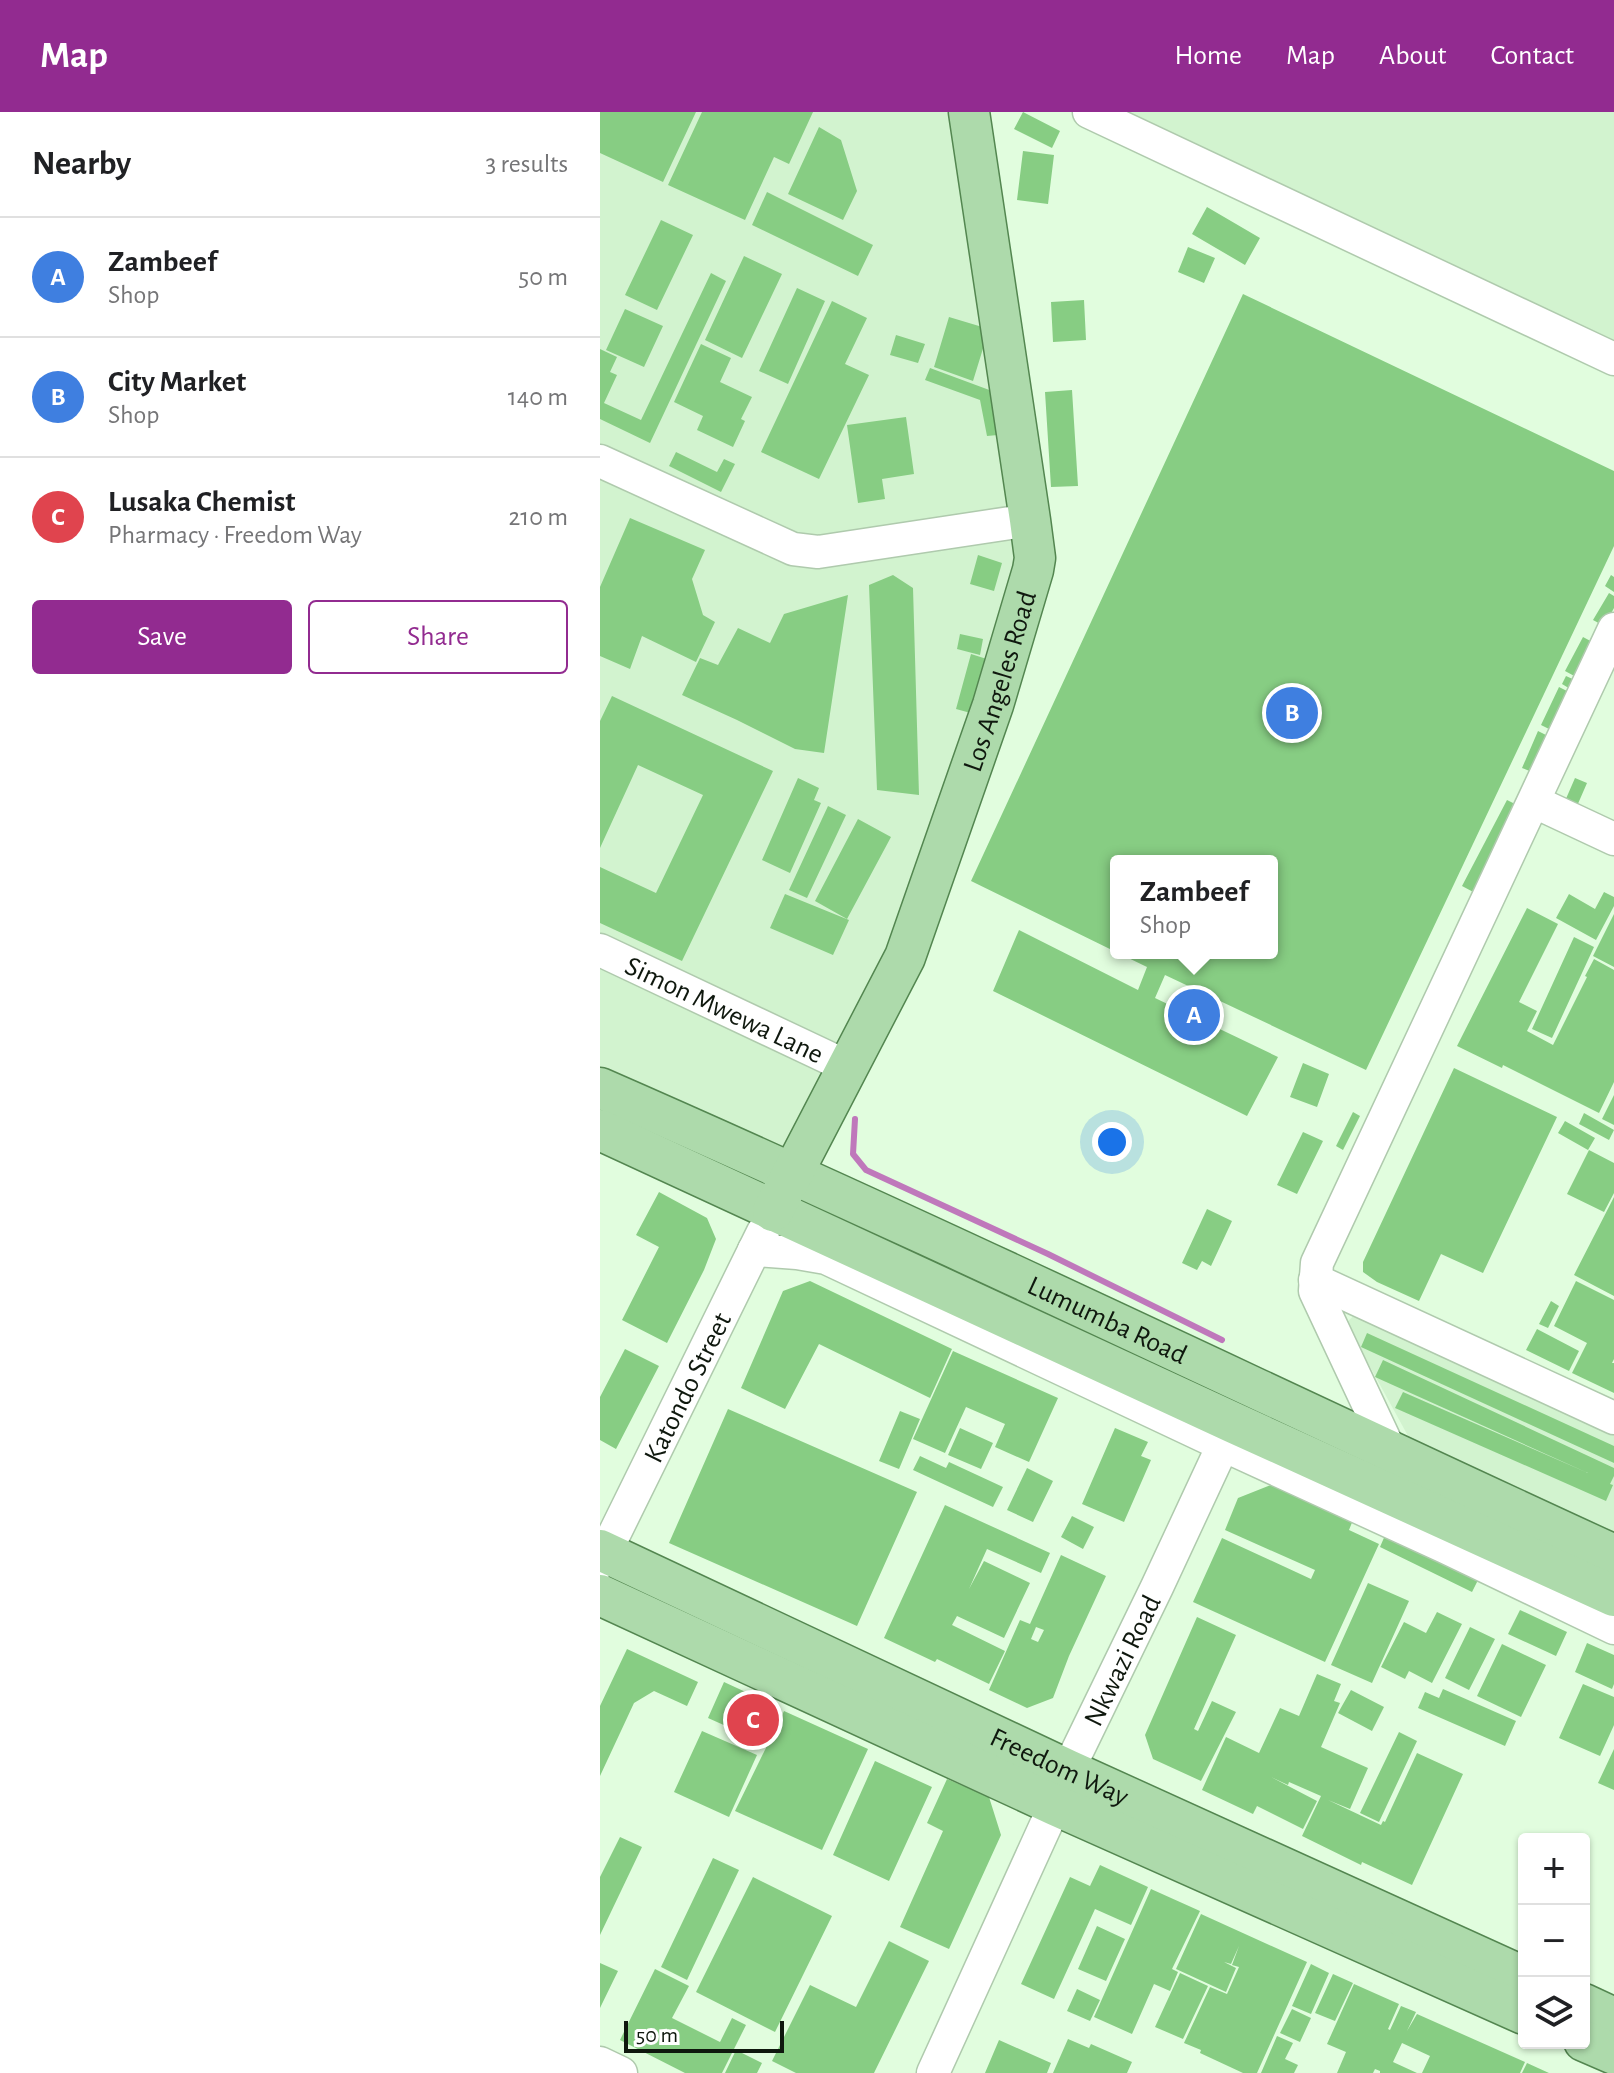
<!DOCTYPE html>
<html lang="en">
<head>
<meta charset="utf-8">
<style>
  :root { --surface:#fff; --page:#f6f6f6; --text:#202124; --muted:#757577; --line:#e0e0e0; --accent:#922b90 }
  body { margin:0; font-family:"Alegreya Sans",sans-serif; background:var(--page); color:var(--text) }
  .controls { position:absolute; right:24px; bottom:24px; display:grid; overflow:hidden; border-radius:8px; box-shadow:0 2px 6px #0004 }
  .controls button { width:72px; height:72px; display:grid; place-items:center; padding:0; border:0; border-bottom:2px solid var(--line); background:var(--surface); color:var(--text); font:40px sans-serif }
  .scale { position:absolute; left:24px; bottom:20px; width:160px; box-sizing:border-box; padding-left:8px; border:4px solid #0f180e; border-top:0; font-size:22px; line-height:28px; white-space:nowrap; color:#0f180e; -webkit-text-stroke:6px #fff; paint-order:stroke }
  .you { position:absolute; left:512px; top:1030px; width:28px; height:28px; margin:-20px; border:6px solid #fff; border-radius:50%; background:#1a73e8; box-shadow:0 0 0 12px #1a73e833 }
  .badge { display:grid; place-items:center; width:52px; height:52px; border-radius:50%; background:var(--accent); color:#fff; font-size:26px; font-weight:700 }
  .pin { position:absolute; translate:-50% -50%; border:4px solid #fff; box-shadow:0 2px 8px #0006 }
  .popup { position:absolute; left:510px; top:743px; width:168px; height:104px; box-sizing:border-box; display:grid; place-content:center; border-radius:8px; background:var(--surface); filter:drop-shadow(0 2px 6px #0005); font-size:26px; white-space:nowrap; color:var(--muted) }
  .popup b { font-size:30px; color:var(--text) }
  .popup::after { content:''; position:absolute; left:50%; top:100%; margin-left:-16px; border:16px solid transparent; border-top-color:var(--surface) }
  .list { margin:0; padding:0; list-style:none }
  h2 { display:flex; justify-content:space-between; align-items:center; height:104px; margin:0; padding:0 32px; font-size:34px }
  h2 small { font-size:26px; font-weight:400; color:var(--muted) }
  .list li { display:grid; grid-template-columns:52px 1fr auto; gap:24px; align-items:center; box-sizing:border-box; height:120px; padding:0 32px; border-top:2px solid var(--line) }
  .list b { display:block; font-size:30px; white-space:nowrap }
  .list p { margin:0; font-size:26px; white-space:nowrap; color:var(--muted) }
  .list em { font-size:26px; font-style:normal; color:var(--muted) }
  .actions { display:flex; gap:16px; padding:24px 32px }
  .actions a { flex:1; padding:18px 0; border:2px solid var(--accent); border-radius:8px; text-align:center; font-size:28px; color:var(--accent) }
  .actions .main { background:var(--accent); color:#fff }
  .icon { flex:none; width:44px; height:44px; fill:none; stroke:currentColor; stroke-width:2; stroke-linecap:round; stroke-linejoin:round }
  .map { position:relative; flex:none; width:1014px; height:1961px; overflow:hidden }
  header { display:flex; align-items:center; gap:48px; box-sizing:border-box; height:112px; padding:0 40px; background:var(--accent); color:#fff }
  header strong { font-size:38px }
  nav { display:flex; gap:44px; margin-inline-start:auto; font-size:28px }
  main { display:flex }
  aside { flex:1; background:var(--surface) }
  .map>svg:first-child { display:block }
  .built { fill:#d2f3cf }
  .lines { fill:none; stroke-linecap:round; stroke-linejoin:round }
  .stream { stroke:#bf78bb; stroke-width:6 }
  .building { fill:#87cd83; fill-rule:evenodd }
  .minor-casing { stroke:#afcaad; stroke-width:35 }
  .major-casing { stroke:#538650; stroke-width:43 }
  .minor { stroke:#fff; stroke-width:32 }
  .major { stroke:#addaab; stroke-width:40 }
  .labels { text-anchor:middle; stroke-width:6; stroke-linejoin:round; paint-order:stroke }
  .street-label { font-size:28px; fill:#0f180e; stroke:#fff }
</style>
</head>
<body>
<header>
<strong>Map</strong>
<nav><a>Home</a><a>Map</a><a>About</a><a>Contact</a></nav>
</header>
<main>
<aside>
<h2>Nearby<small>3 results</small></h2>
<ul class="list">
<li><span class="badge" style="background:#3f7fe0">A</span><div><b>Zambeef</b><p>Shop</p></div><em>50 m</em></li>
<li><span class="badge" style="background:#3f7fe0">B</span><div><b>City Market</b><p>Shop</p></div><em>140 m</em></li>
<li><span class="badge" style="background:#e0444e">C</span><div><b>Lusaka Chemist</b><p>Pharmacy · Freedom Way</p></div><em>210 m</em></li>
</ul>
<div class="actions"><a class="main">Save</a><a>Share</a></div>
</aside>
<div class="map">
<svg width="1014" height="1961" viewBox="0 0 1014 1961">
  <rect width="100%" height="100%" fill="#e1fdde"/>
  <!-- built -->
  <path class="built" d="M0,0H369L432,451L309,833L192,1060L0,965Z
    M519,0H1014V237Z
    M763,1195L1014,1312V1424L813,1333L746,1211Z"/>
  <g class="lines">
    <!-- stream -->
    <path class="stream" d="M255,1007L253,1042L266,1058L448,1142L622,1228"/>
  </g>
  <!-- building -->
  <path class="building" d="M0,0H96L63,70L0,41Z
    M102,0H213L189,52L174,45L145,108L68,73Z
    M423,0L460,19L452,36L414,17Z
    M219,15L241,28L257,79L243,108L188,82Z
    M423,39L454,43L448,92L417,88Z
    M167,80L273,133L258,164L152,113Z
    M607,95L660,126L645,153L592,122Z
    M61,108L93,123L57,198L25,183Z
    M588,135L615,146L604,171L578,160Z
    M144,144L182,162L142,246L105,228Z
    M111,161L126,169L50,331L0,307V237L17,245L10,260L17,263L4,291L41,308Z
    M197,176L225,189L188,272L159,259Z
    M643,182L1014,359V434L766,958L565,863L555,886L678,945L647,1004L393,879L419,818L538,878L547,855L518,841H672V749H516V840L371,769Z
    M484,188L486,228L453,230L451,190Z
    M232,189L267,206L245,252L269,263L219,367L161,340Z
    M25,197L63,214L44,255L6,238Z
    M349,205L389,217L373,269L334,255Z
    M296,223L325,232L318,251L290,243Z
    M101,232L131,246L120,270L152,285L141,307L145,309L133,335L97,318L103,304L74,290Z
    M330,256L392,279L398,323L387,324L380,288L325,268Z
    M472,278L478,374L451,375L445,280Z
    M306,305L314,362L282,367L285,387L258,391L247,313Z
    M76,340L117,360L124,347L135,352L121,380L69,354Z
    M30,406L105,438L92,467L103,503L115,510L96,550L42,524L30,557L0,544V475Z
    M378,443L402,451L394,479L370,472Z
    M293,463L313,476L319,683L277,678L269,473Z
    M1011,463L1014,465V480L1005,474Z
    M1009,481L1014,484V496L1004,514L993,508Z
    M248,483L224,641L195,637L137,608L82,583L100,546L118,553L138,516L170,531L184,502Z
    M360,522L383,527L380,543L357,537Z
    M983,525L996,532L978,566L965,559Z
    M371,542L393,549L378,603L356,597Z
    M966,564L977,569L972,578L962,572Z
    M959,575L971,581L953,619L941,613Z
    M12,584L173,659L82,849L0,811V755L56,781L103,683L38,653L0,736V609Z
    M938,619L948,624L932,660L922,656Z
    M198,666L219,676L214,688L221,691L190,761L162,748Z
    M975,666L987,671L977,694L965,689Z
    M907,688L923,696L877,782L862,774Z
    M228,694L246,703L207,786L189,778Z
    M258,707L291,725L247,807L215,789Z
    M1004,780L1014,785V794L996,828L956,806L969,782L995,797Z
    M185,782L249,808L233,843L170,816Z
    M927,796L958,812L919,890L937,899L927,919L953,933L987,865L985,864L994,847L1014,858V970L999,1001L903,953L902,956L857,934Z
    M1014,802V855L993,844Z
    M974,825L994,835L952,926L932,917Z
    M703,951L729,962L717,995L690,985Z
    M854,956L957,1005L883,1161L841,1142L819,1189L777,1170L763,1160V1150Z
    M1014,983V1013L1002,1007Z
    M753,1000L760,1004L743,1038L736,1034Z
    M984,1001L1014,1018L1009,1028L979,1012Z
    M965,1009L995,1026L988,1038L958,1021Z
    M703,1020L723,1029L697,1082L677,1073Z
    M989,1038L1014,1051V1081L1004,1100L967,1082Z
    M59,1080L107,1106L116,1127L104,1158L67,1231L22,1208L59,1135L36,1123Z
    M1014,1085V1184L974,1163Z
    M607,1097L632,1109L611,1154L602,1149L597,1158L582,1151Z
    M210,1169L352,1237L330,1286L219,1232L185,1297L141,1276L183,1179Z
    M976,1169L1014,1188V1247L1012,1251H1014V1281L972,1261L987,1231L954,1214Z
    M951,1189L959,1194L948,1216L939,1212Z
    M937,1217L979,1239L969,1259L926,1238Z
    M767,1221L1014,1334V1351L761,1235Z
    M25,1237L59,1254L16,1337L0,1328V1285Z
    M353,1239L458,1286L429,1350L395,1335L405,1312L366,1295L345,1341L313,1327Z
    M783,1248L1014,1356V1364L1010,1372L1013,1373L1006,1389L795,1296L803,1280L988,1361L775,1265Z
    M128,1297L317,1380L257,1514L69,1431Z
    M300,1299L320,1307L299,1357L279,1349Z
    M360,1316L393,1331L381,1357L348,1343Z
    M515,1316L548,1330L541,1344L551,1348L524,1410L482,1392Z
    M320,1344L346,1356L349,1350L403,1375L393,1395L313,1358Z
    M427,1356L453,1369L433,1410L407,1398Z
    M676,1371L753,1408L749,1418L779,1432L725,1550L593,1490L622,1426L711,1467L715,1458L625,1418L638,1386Z
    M345,1393L450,1441L441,1461L387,1437L369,1477L384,1449L430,1471L404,1526L357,1504L352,1513L405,1539L389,1572L337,1547L335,1550L284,1526Z
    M472,1404L494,1415L483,1437L461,1425Z
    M786,1421L879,1466L872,1480L780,1435Z
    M461,1443L506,1464L469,1544L453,1586L427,1596L389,1578L420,1508L430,1512ZM436,1515L444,1518L438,1530L431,1527Z
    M768,1471L809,1489L772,1571L731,1553Z
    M920,1498L967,1520L956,1544L908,1522Z
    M837,1500L862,1512L832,1571L809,1559L805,1567L781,1555L804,1510L826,1521Z
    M597,1505L636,1523L594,1617L598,1619L612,1589L636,1600L601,1669L553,1647L545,1623Z
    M870,1515L895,1527L869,1578L845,1566Z
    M987,1531L1014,1543V1572L1012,1577L975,1560Z
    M902,1532L946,1553L921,1605L877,1584Z
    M27,1537L98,1570L87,1594L54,1579L34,1591L0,1664V1594Z
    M717,1562L741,1572L734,1589L740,1591L721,1635L768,1656L750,1697L728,1688L781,1713L783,1709L785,1710L817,1641L863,1662L812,1773L762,1750L761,1753L702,1724L721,1684L689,1670L688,1673L671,1665L717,1689L703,1717L657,1694L653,1702L602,1678L626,1625L659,1641L680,1596L699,1604Z
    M124,1570L180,1596L164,1631L108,1606Z
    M983,1572L1014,1585V1613L1000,1644L959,1626Z
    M843,1577L916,1609L905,1634L818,1596L825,1580L839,1586Z
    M751,1578L784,1595L772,1619L738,1601Z
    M184,1599L268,1637L222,1738L135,1699Z
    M102,1619L157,1643L129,1705L74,1680Z
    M799,1620L817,1629L779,1710L760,1701Z
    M1014,1637V1678L998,1671Z
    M275,1649L332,1675L289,1769L233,1743Z
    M347,1667L389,1685L401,1723L349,1837L300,1815L343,1719L327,1711Z
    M20,1725L42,1735L0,1823V1765Z
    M113,1746L139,1758L87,1868L61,1855Z
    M500,1753L548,1775L531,1813L495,1797L454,1887L421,1872L470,1765L490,1774Z
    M153,1765L232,1804L175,1920L96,1880Z
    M551,1777L600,1799L572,1857L578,1860L570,1879L554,1872L532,1922L494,1905Z
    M601,1802L707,1850L657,1961H643L600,1941L601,1938L584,1931L610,1875L627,1882L639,1855L632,1853L639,1834L631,1852L624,1850L636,1856L626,1880L576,1857Z
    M497,1814L525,1827L506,1869L478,1857Z
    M289,1829L329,1849L274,1961H196L172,1949L210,1873L256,1895Z
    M0,1851L18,1859L0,1896Z
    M711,1852L729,1861L711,1902L692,1894Z
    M55,1857L89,1874L72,1906L120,1930L132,1906L146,1913L122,1961H85L20,1928Z
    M580,1861L608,1874L583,1927L555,1915Z
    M733,1862L753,1871L735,1909L715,1901Z
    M754,1872L799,1892L788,1917L790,1918L801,1894L816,1900L807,1919L817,1902L925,1950L920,1961H822L830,1944L802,1931L793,1950L817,1961H780V1959L775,1957L773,1961H737L746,1940L727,1932Z
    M477,1877L500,1888L490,1909L467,1899Z
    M692,1897L711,1906L700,1930L680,1921Z
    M677,1924L693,1931L685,1947L698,1953L694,1961H661Z
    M468,1927L489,1936L491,1932L532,1950L527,1961H453Z
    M399,1928L451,1951L447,1961H385Z
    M136,1938L162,1951L157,1961H125Z
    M927,1951L949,1961H922Z"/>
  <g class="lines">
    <defs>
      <g id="minor">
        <path d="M489,0L1014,247"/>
        <path d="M0,349L193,437L218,440L430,408"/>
        <path d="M935,690L1014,727"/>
        <path id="s1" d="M0,838L248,955"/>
        <path d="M154,1138L197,1141L226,1146L623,1333L845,1435L1014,1516"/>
        <path d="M715,1168L1014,1306"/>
        <path d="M791,1341L715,1179L717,1151L1014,517"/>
        <path id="s2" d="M0,1451L163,1120"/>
        <path d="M0,1951L21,1961"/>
        <path id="s3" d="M333,1961L455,1693L468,1658L557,1475L632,1314"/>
      </g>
      <g id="major">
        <path id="s4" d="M0,976C341,1125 676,1288 1014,1443"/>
        <path d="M0,1018L634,1311L1014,1484"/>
        <path id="s5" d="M173,1099L305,845L393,593L433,458L435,446L430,408L369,0"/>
        <path id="s6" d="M0,1438L468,1658L924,1865"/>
        <path d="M0,1483L455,1693L924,1902"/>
        <path d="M984,1892L1014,1906"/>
        <path d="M984,1929L1014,1942"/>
      </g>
    </defs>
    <!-- minor casing -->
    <use href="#minor" class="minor-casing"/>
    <!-- major casing -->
    <use href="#major" class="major-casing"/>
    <!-- minor -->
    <use href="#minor" class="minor"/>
    <!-- major -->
    <use href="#major" class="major"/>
  </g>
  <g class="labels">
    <!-- street labels -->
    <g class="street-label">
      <text dy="10" stroke="none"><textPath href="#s5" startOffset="578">Los Angeles Road</textPath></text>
      <text dy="10" stroke="none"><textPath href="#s1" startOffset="138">Simon Mwewa Lane</textPath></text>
      <text dy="10" stroke="none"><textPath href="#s4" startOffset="558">Lumumba Road</textPath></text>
      <text dy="10" stroke="none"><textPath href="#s2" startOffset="196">Katondo Street</textPath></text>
      <text dy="10" stroke="none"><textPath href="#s3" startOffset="454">Nkwazi Road</textPath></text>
      <text dy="10" stroke="none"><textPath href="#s6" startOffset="508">Freedom Way</textPath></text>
    </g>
  </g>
</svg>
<div class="controls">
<button>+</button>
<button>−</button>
<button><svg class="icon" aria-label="layers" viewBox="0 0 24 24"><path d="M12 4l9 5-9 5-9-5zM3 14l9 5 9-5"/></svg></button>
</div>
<div class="scale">50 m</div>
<div class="you"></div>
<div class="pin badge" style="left:594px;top:903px;background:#3f7fe0">A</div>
<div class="popup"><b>Zambeef</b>Shop</div>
<div class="pin badge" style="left:692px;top:601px;background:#3f7fe0">B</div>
<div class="pin badge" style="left:153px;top:1608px;background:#e0444e">C</div>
</div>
</main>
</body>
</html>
